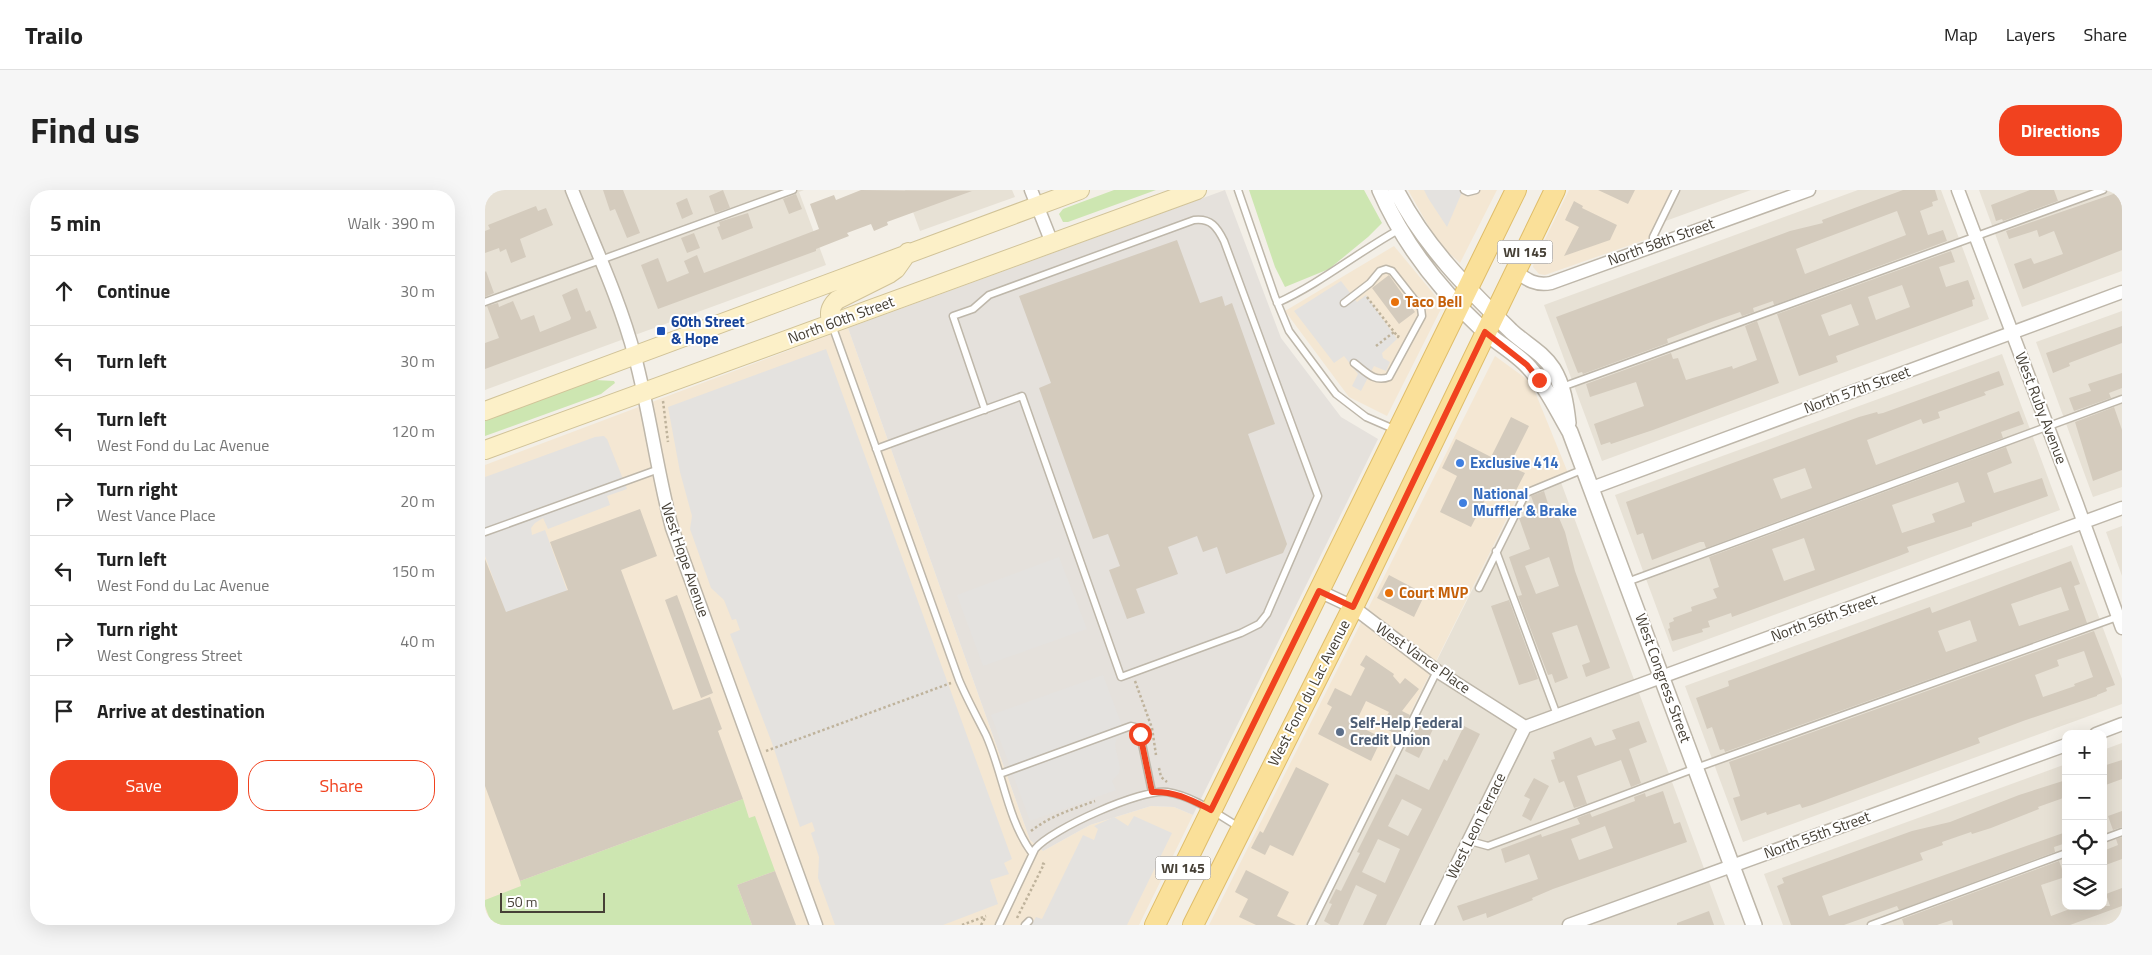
<!DOCTYPE html>
<html lang="en">
<head>
<meta charset="utf-8">
<style>
  :root { --surface:#fff; --page:#f6f6f6; --text:#222; --muted:#767676; --line:#e0e0e0; --accent:#f1421f }
  body { margin:0; font-family:"Titillium Web",sans-serif; background:var(--page); color:var(--text) }
  .controls { position:absolute; right:15px; bottom:15px; display:grid; overflow:hidden; border-radius:10px; box-shadow:0 5px 20px #0002 }
  .controls button { width:45px; height:45px; display:grid; place-items:center; padding:0; border:0; border-bottom:1px solid var(--line); background:var(--surface); color:var(--text); font:25px sans-serif }
  .scale { position:absolute; left:15px; bottom:12px; width:105px; box-sizing:border-box; padding-left:5px; border:2px solid #464036; border-top:0; font-size:14px; line-height:18px; white-space:nowrap; color:#464036; -webkit-text-stroke:4px #fff; paint-order:stroke }
  .stop { position:absolute; width:15px; height:15px; margin:-11px; border:4px solid #f1421f; border-radius:50%; background:#fff }
  .stop.end { background:#f1421f; border-color:#fff; box-shadow:0 1px 5px #0008 }
  .list { margin:0; padding:0; list-style:none }
  h2 { display:flex; justify-content:space-between; align-items:center; height:65px; margin:0; padding:0 20px; font-size:21px }
  h2 small { font-size:16px; font-weight:400; color:var(--muted) }
  .list li { display:grid; grid-template-columns:32px 1fr auto; gap:15px; align-items:center; box-sizing:border-box; height:70px; padding:0 20px; border-top:1px solid var(--line) }
  .list b { display:block; font-size:19px; white-space:nowrap }
  .list p { margin:0; font-size:16px; white-space:nowrap; color:var(--muted) }
  .list em { font-size:16px; font-style:normal; color:var(--muted) }
  .actions { display:flex; gap:10px; padding:15px 20px }
  .actions a { flex:1; padding:11px 0; border:1px solid var(--accent); border-radius:20px; text-align:center; font-size:18px; color:var(--accent) }
  .actions .main { background:var(--accent); color:#fff }
  .icon { flex:none; width:28px; height:28px; fill:none; stroke:currentColor; stroke-width:2; stroke-linecap:round; stroke-linejoin:round }
  .map { position:relative; flex:none; width:1637px; height:735px; overflow:hidden; border-radius:20px }
  header { display:flex; align-items:center; gap:30px; box-sizing:border-box; height:70px; padding:0 25px; background:var(--surface); border-bottom:1px solid var(--line) }
  header strong { font-size:24px }
  nav { display:flex; gap:28px; margin-inline-start:auto; font-size:18px }
  .intro { display:flex; align-items:center; justify-content:space-between; box-sizing:border-box; height:120px; padding:0 30px }
  h1 { margin:0; font-size:35px }
  .button { padding:12px 22px; border-radius:20px; background:var(--accent); color:#fff; font-size:18px; font-weight:700 }
  main { display:flex; gap:30px; padding:0 30px }
  aside { flex:1; background:var(--surface); border-radius:20px; box-shadow:0 5px 20px #0002 }
  .map>svg:first-child { display:block }
  .residential { fill:#e7e1d5 }
  .commercial { fill:#f4e7d3 }
  .industrial { fill:#e5e1dc }
  .green { fill:#cde6b1 }
  .parking { fill:#e4e2df }
  .building { fill:#d4cbbd; fill-rule:evenodd }
  .lines { fill:none; stroke-linecap:round; stroke-linejoin:round }
  .service-casing { stroke:#beb7aa; stroke-width:9 }
  .minor-casing { stroke:#beb7aa; stroke-width:15 }
  .tertiary-casing { stroke:#beb7aa; stroke-width:18 }
  .secondary-casing { stroke:#d1c398; stroke-width:20 }
  .primary-casing { stroke:#dfbd69; stroke-width:22 }
  .path { stroke:#bfb39c; stroke-width:2.5; stroke-dasharray:2.5 2.5; stroke-linecap:butt }
  .service { stroke:#fff; stroke-width:6 }
  .minor { stroke:#fff; stroke-width:12 }
  .tertiary { stroke:#fff; stroke-width:15 }
  .secondary { stroke:#fcf0c8; stroke-width:18 }
  .primary { stroke:#fae099; stroke-width:20 }
  .route { stroke:#f1421f; stroke-width:6 }
  .food-dot { fill:#e8710a; stroke:#fff; stroke-width:2 }
  .transit-dot { fill:#1a4fb4; stroke:#fff; stroke-width:2 }
  .shop-dot { fill:#3f7fe0; stroke:#fff; stroke-width:2 }
  .service-dot { fill:#5c6f8a; stroke:#fff; stroke-width:2 }
  .labels { text-anchor:middle; stroke-width:4; stroke-linejoin:round; paint-order:stroke }
  .shield { fill:#fff; stroke:#7e7972; stroke-width:1 }
  .shield-label { font-size:14px; font-weight:bold; fill:#464036 }
  .street-label { font-size:15px; fill:#464036; stroke:#fff }
  .food-label { font-size:15px; font-weight:bold; fill:#c56008; stroke:#fff; text-anchor:start }
  .transit-label { font-size:15px; font-weight:bold; fill:#164399; stroke:#fff; text-anchor:start }
  .shop-label { font-size:15px; font-weight:bold; fill:#366cbe; stroke:#fff; text-anchor:start }
  .service-label { font-size:15px; font-weight:bold; fill:#4e5e75; stroke:#fff; text-anchor:start }
</style>
</head>
<body>
<header>
<strong>Trailo</strong>
<nav><a>Map</a><a>Layers</a><a>Share</a></nav>
</header>
<div class="intro"><h1>Find us</h1><a class="button">Directions</a></div>
<main>
<aside>
<h2>5 min<small>Walk · 390 m</small></h2>
<ul class="list">
<li><svg class="icon" aria-label="ahead" viewBox="0 0 24 24"><path d="M12 20V5M6 11l6-6 6 6"/></svg><div><b>Continue</b></div><em>30 m</em></li>
<li><svg class="icon" aria-label="left" viewBox="0 0 24 24"><path d="M17 20v-9H6M10 6l-5 5 5 5"/></svg><div><b>Turn left</b></div><em>30 m</em></li>
<li><svg class="icon" aria-label="left" viewBox="0 0 24 24"><path d="M17 20v-9H6M10 6l-5 5 5 5"/></svg><div><b>Turn left</b><p>West Fond du Lac Avenue</p></div><em>120 m</em></li>
<li><svg class="icon" aria-label="right" viewBox="0 0 24 24"><path d="M7 20v-9h11M14 6l5 5-5 5"/></svg><div><b>Turn right</b><p>West Vance Place</p></div><em>20 m</em></li>
<li><svg class="icon" aria-label="left" viewBox="0 0 24 24"><path d="M17 20v-9H6M10 6l-5 5 5 5"/></svg><div><b>Turn left</b><p>West Fond du Lac Avenue</p></div><em>150 m</em></li>
<li><svg class="icon" aria-label="right" viewBox="0 0 24 24"><path d="M7 20v-9h11M14 6l5 5-5 5"/></svg><div><b>Turn right</b><p>West Congress Street</p></div><em>40 m</em></li>
<li><svg class="icon" aria-label="arrive" viewBox="0 0 24 24"><path d="M6 21V4h12l-3 4 3 4H6"/></svg><div><b>Arrive at destination</b></div></li>
</ul>
<div class="actions"><a class="main">Save</a><a>Share</a></div>
</aside>
<div class="map">
<svg width="1637" height="735" viewBox="0 0 1637 735">
  <rect width="100%" height="100%" fill="#f3efe7"/>
  <!-- residential -->
  <path class="residential" d="M0,0H319L314,2L341,75L0,200Z
    M420,0H527L530,7L435,41Z
    M1191,0H1266L1175,33Z
    M1373,0H1456L1504,129L1117,271L1059,115Z
    M1494,0H1637V81L1537,117Z
    M1637,121V297L1608,307L1551,152Z
    M1517,164L1575,320L1188,462L1130,305Z
    M1074,287L1240,735H820L1036,302Z
    M1637,336V386L1621,342Z
    M1587,355L1637,489V514L1258,652L1200,496Z
    M1637,553V735H1298L1279,684L1581,574V716H1618V560Z"/>
  <!-- commercial -->
  <path class="commercial" d="M923,0H1012L975,73L953,53Z
    M1084,0H1191L1168,47L1060,85L1054,84L1048,77L1049,72Z
    M909,56L958,115L902,226L864,207L800,121Z
    M363,138L545,650L558,661L605,635L666,616L689,617L708,625L654,735H0V275Z
    M1010,166L1046,192L1083,283L1035,302L820,735H724Z"/>
  <!-- industrial -->
  <path class="industrial" d="M740,0L796,148L856,227L893,249L708,625L689,617L666,616L605,635L558,661L545,650L363,138Z"/>
  <!-- green -->
  <path class="green" d="M629,0H671L583,32H578L574,24L578,19Z
    M764,0H879L897,33L883,47L844,79L800,97L790,77Z
    M110,190L129,191L130,193L116,204L0,246V230Z
    M258,609L264,628L270,626L290,681L252,695L267,735H7L0,716V710L36,696L35,691Z"/>
  <!-- parking -->
  <path class="parking" d="M939,0H978L962,37L943,8Z
    M856,91L872,112L881,105L912,149L897,163L898,168L905,172L901,181L889,176L876,201L867,196L873,184L859,166L849,173L809,121Z
    M341,159L527,669L519,673L524,684L505,690L513,714L458,735H350L333,688L334,667L326,643L330,641L327,632L315,637L287,553L245,444L255,440L251,429L247,430L239,410L226,398L205,339L207,326L195,282L183,217Z
    M119,246L122,249L142,299L122,306L125,315L63,339L58,328L50,333L46,338L47,345L60,340L83,403L22,426L0,366V287L110,247Z
    M574,367L602,439L498,476L472,405Z
    M618,485L640,544L631,550L630,556L635,577L634,583L627,591L631,600L545,631L506,525Z
    M649,626L687,643L642,735H546L551,727L557,729L598,645L609,650L613,639L609,636L629,627L643,636Z"/>
  <!-- building -->
  <path class="building" d="M118,0H138L155,43L142,48L130,19L125,21Z
    M238,0L245,18L230,23L224,6Z
    M376,0L487,1L402,32L403,35L389,41L386,34L362,43L364,46L331,59V61L173,119L156,75L173,68L182,92L204,83L199,71L212,65L219,83L334,39L325,14L349,5L351,10Z
    M1113,0H1150L1143,14Z
    M1418,0H1450L1453,10L1447,12L1448,16L1435,21L1443,45L1458,40L1462,51L1289,115L1288,111L1268,118L1269,122L1257,126L1255,122L1229,131L1182,149L1183,153L1098,184L1097,182L1093,183L1071,127L1305,41L1338,33L1337,30ZM1412,21L1421,45L1320,84L1311,59Z
    M1545,0H1569L1573,11L1518,31L1517,29L1511,31L1506,15Z
    M1637,1V60L1538,99L1529,74L1546,68L1549,74L1578,64L1569,41L1554,47L1552,40L1524,49L1521,41Z
    M311,4L317,19L304,24L298,9Z
    M202,8L208,24L197,29L191,13Z
    M1089,11L1098,16L1097,18L1132,35L1125,50L1079,66L1094,37L1080,30Z
    M51,16L53,21L61,18L68,35L35,49L41,67L26,73L21,59L15,62L14,58L0,63V41L5,39L3,35Z
    M263,23L268,38L237,50L232,37L235,36L234,32Z
    M209,43L215,58L202,63L196,48Z
    M692,50L715,113L737,106L740,116L747,113L790,234L763,244L802,354L798,363L741,384L732,357L718,362L712,346L683,357L693,384L651,399L660,423L642,429L624,380L635,376L623,344L608,349L554,198L566,193L534,106Z
    M1466,61L1470,72L1454,77L1461,97L1483,90L1490,109L1487,110L1488,116L1351,166L1353,172L1314,186L1292,124ZM1417,95L1425,117L1391,130L1383,107ZM1366,114L1374,135L1344,146L1336,125Z
    M1,81L9,103L0,107V82Z
    M904,85L930,122L914,134L887,98Z
    M92,98L101,122L105,120L112,138L0,179V153L14,148L2,116L13,113L14,117L28,111L36,130L49,125L55,142L85,130L86,128L77,105Z
    M1272,131L1294,193L1168,240L1126,254L1125,252L1116,255L1109,234L1159,216L1151,192L1105,207L1101,194L1186,163L1188,169L1193,168L1201,190L1247,176L1248,179L1272,170L1260,136Z
    M1637,136V153L1584,173L1585,176L1568,183L1561,163Z
    M1514,181L1519,195L1499,202L1501,205L1453,222L1455,228L1438,234L1436,229L1382,250L1391,275L1534,221L1539,234L1516,242L1518,248L1221,358L1219,352H1215L1167,370L1158,343L1152,345L1141,312L1374,227L1392,222L1393,224L1398,223ZM1320,278L1327,298L1296,309L1288,289Z
    M1637,183V198L1624,203L1626,208L1589,221L1584,208L1606,201L1603,194Z
    M1629,217L1637,240V280L1608,291L1590,232Z
    M1026,227L1044,236L1024,276L1040,283L1025,312L1004,302L986,337L955,322L972,286L957,278L971,249L1006,267Z
    M1521,257L1527,273L1502,283L1509,303L1557,288L1563,306L1487,333V336L1422,357L1424,362L1414,366L1247,427L1246,423L1223,431L1225,437L1217,439L1218,442L1187,451L1183,439L1185,438L1184,433L1189,431L1188,428L1207,421L1206,417L1232,408L1228,399L1234,397L1224,367ZM1473,292L1480,312L1447,324L1450,332L1417,343L1407,315ZM1319,348L1330,380L1299,391L1287,359Z
    M1059,301L1064,317L1069,316L1080,342L1090,381L1125,478L1101,487L1097,475L1105,472L1092,435L1067,443L1083,488L1070,493L1067,484L1063,485L1033,406L1037,405L1024,367L1045,359L1034,328L1052,322L1046,306ZM1064,367L1074,396L1051,404L1040,376Z
    M155,319L172,366L136,380L188,520L225,507L237,539L233,541L258,609L35,691L0,596V369L21,422L83,400L65,352Z
    M1586,371L1595,394L1589,396L1602,433L1240,562L1239,559L1235,560L1227,537L1222,539L1211,508L1244,496L1243,491L1445,417L1447,423ZM1576,397L1584,420L1534,436L1526,414ZM1485,430L1492,451L1461,462L1453,441Z
    M904,385L940,404L929,427L892,408Z
    M192,405L228,503L216,508L180,410Z
    M1024,410L1053,489L1034,495L1006,416Z
    M1609,441L1630,495L1621,498L1622,501L1612,505V506L1538,531L1493,548L1495,553L1327,615L1317,618L1315,614L1282,625L1281,622L1256,631L1248,608L1255,606L1244,572ZM1599,461L1608,487L1589,494L1590,496L1558,507L1550,485L1574,476L1572,470Z
    M881,465L909,484L908,486L915,494L920,488L934,499L917,521L925,525L914,546L896,536L904,522L881,511L870,534L897,548L886,571L833,544L847,517L842,514L850,498L866,506L880,478L875,475Z
    M934,529L949,537L934,568L920,561Z
    M1154,531L1162,552L1144,559L1156,593L1146,597L1136,570L1092,586L1102,614L1089,618L1079,591L1074,593L1066,570L1070,569L1068,562L1106,547L1110,556L1131,549L1127,540Z
    M979,536L995,544L901,735H878L892,705L871,695L853,735H846L839,731L847,714L844,713L851,699L856,701L875,663L872,662L911,584L944,600L959,569L962,571ZM917,609L937,619L923,646L903,636ZM893,649L915,659L900,693L877,682Z
    M1637,570V589L1618,596V576Z
    M811,577L844,594L808,666L785,655L780,665L766,658L775,641L778,643Z
    M1049,588L1064,596L1046,631L1037,626L1045,609L1039,606Z
    M1581,590V607L1553,617L1554,619L1506,638L1487,644L1486,642L1457,652L1458,655L1435,663L1438,670L1337,706L1344,726L1581,642V653L1569,657L1570,662L1414,720L1412,716L1359,735H1306L1292,696L1299,693L1297,688L1427,641L1465,632L1534,605Z
    M1178,601L1189,634L1195,632L1202,652L1068,699L1047,708L1048,710L1002,728L1001,723L978,731L972,716L1053,689L1044,664L1020,673L1016,659L1056,644L1057,647L1095,634L1092,628L1105,623L1107,627L1150,611L1149,607L1160,603L1161,607ZM1120,636L1128,658L1094,670L1086,649Z
    M1637,621V637L1628,640L1623,626Z
    M1637,647V669L1618,676V661L1633,655L1631,649Z
    M1574,671L1580,687L1556,695L1566,726L1593,716H1625L1621,704L1637,698V716L1585,735H1468L1467,730L1452,735H1419L1417,729Z
    M761,680L804,702L792,726L811,735H771L754,727L763,709L750,702Z
    M290,681L311,735H267L252,695Z
    M1224,721L1229,735H1192V733Z"/>
  <g class="lines">
    <defs>
      <path id="service" d="M753,0L790,107L804,141L851,204L881,227L911,240
        M979,0L983,2L991,0
        M1168,55V47L1191,0
        M0,112L308,0
        M792,113C836,93 873,62 915,39
        M859,113L885,93L895,81L901,79L907,81L936,118L937,126L904,187C889,193 880,181 869,173
        M347,135L474,490C482,509 492,527 501,545C518,583 522,629 547,663
        M1077,197L1618,0
        M391,259C439,241 488,224 537,206L636,487L756,443L774,434L782,424L833,306L739,51C732,37 726,28 709,30L504,105L488,119L468,126L500,220
        M0,342L174,279
        M1011,361L1072,525
        M1142,392L1637,209
        M994,398L1041,303L1099,279
        M515,584L646,536L650,537L655,544L667,602
        M1618,649L1637,642
        M985,651L1003,656L1211,578L1635,426
        M514,735L550,659C566,639 658,598 682,602C708,606 732,624 754,637
        M540,735L544,731
        M826,735L952,481
        M1386,735L1581,663"/>
      <path id="minor" d="M87,0C109,55 135,110 150,167C165,223 172,282 187,338L331,735
        M546,0L567,53
        M1473,0L1592,314L1637,438
        M1030,81C1042,90 1051,96 1066,93L1324,0
        M1107,298L1637,102
        M834,401L868,417L952,481L1040,537
        M1040,537L1637,318
        M1611,544L1637,534
        M942,735L1040,537
        M1084,735L1581,555"/>
      <path id="tertiary" d="M895,0C918,53 956,101 998,140C1013,154 1034,164 1047,181C1063,199 1073,222 1085,242L1269,735
        M911,0C939,55 982,98 1026,141C1040,154 1057,162 1068,179C1078,195 1081,215 1083,233"/>
      <path id="secondary" d="M346,133C344,123 344,118 352,110L404,84L411,79L423,62
        M0,221C199,149 396,72 595,0
        M0,260L712,0"/>
      <path id="primary" d="M670,735L1031,0
        M708,735L868,417L1070,0"/>
    </defs>
    <!-- service casing -->
    <use href="#service" class="service-casing"/>
    <!-- minor casing -->
    <use href="#minor" class="minor-casing"/>
    <!-- tertiary casing -->
    <use href="#tertiary" class="tertiary-casing"/>
    <!-- secondary casing -->
    <use href="#secondary" class="secondary-casing"/>
    <!-- primary casing -->
    <use href="#primary" class="primary-casing"/>
    <!-- path -->
    <path class="path" d="M882,107L913,147L914,145
      M891,156L909,142
      M178,211L183,252
      M650,491L667,538L671,565
      M281,561L466,493
      M674,578L676,587L682,592
      M546,641C565,626 588,619 610,611
      M532,728L559,674L555,672
      M477,735L501,726
      M496,735L500,728"/>
    <!-- service -->
    <use href="#service" class="service"/>
    <!-- minor -->
    <use href="#minor" class="minor"/>
    <!-- tertiary -->
    <use href="#tertiary" class="tertiary"/>
    <!-- secondary -->
    <use href="#secondary" class="secondary"/>
    <!-- primary -->
    <use href="#primary" class="primary"/>
  </g>
  <g class="lines">
    <!-- route -->
    <path class="route" d="M655,544L667,602C690,601 706,610 726,620L834,401L868,417L1000,142L1042,175L1054,190"/>
  </g>
  <!-- markers -->
  <g class="food-dot">
    <circle cx="910" cy="112" r="5"/>
    <circle cx="904" cy="403" r="5"/>
  </g>
  <rect class="transit-dot" x="171" y="136" width="10" height="10" rx="2.5"/>
  <g class="shop-dot">
    <circle cx="975" cy="273" r="5"/>
    <circle cx="978" cy="313" r="5"/>
  </g>
  <circle class="service-dot" cx="855" cy="542" r="5"/>
  <g class="labels">
    <!-- shield labels -->
    <g class="shield">
      <rect x="1012.5" y="50.5" width="55" height="23" rx="4"/>
      <rect x="670.5" y="666.5" width="55" height="23" rx="4"/>
    </g>
    <g class="shield-label">
      <text x="1040" y="67">WI 145</text>
      <text x="698" y="683">WI 145</text>
    </g>
    <!-- street labels -->
    <g class="street-label">
      <text transform="translate(1176 52) rotate(-20)" y="5">North 58th Street</text>
      <text transform="translate(356 130) rotate(-20)" y="5">North 60th Street</text>
      <text transform="translate(1372 200) rotate(-20)" y="5">North 57th Street</text>
      <text transform="translate(1556 218) rotate(69)" y="5">West Ruby Avenue</text>
      <text transform="translate(200 370) rotate(71)" y="5">West Hope Avenue</text>
      <text transform="translate(1339 428) rotate(-20)" y="5">North 56th Street</text>
      <text transform="translate(938 468) rotate(35)" y="5">West Vance Place</text>
      <text transform="translate(1178 488) rotate(70)" y="5">West Congress Street</text>
      <text transform="translate(824 503) rotate(-63)" y="5">West Fond du Lac Avenue</text>
      <text transform="translate(991 636) rotate(-64)" y="5">West Leon Terrace</text>
      <text transform="translate(1332 645) rotate(-20)" y="5">North 55th Street</text>
    </g>
    <!-- food labels -->
    <g class="food-label">
      <text x="920" y="117">Taco Bell</text>
      <text x="914" y="408">Court MVP</text>
    </g>
    <!-- transit labels -->
    <g class="transit-label">
      <text x="186" y="137">60th Street<tspan x="186" dy="17">&amp; Hope</tspan></text>
    </g>
    <!-- shop labels -->
    <g class="shop-label">
      <text x="985" y="278">Exclusive 414</text>
      <text x="988" y="309">National<tspan x="988" dy="17">Muffler &amp; Brake</tspan></text>
    </g>
    <!-- service labels -->
    <g class="service-label">
      <text x="865" y="538">Self-Help Federal<tspan x="865" dy="17">Credit Union</tspan></text>
    </g>
  </g>
</svg>
<div class="controls">
<button>+</button>
<button>−</button>
<button><svg class="icon" aria-label="locate" viewBox="0 0 24 24"><circle cx="12" cy="12" r="6"/><path d="M12 2v4M12 18v4M2 12h4M18 12h4"/></svg></button>
<button><svg class="icon" aria-label="layers" viewBox="0 0 24 24"><path d="M12 4l9 5-9 5-9-5zM3 14l9 5 9-5"/></svg></button>
</div>
<div class="scale">50 m</div>
<div class="stop" style="left:655px;top:544px"></div>
<div class="stop end" style="left:1054px;top:190px"></div>
</div>
</main>
</body>
</html>
